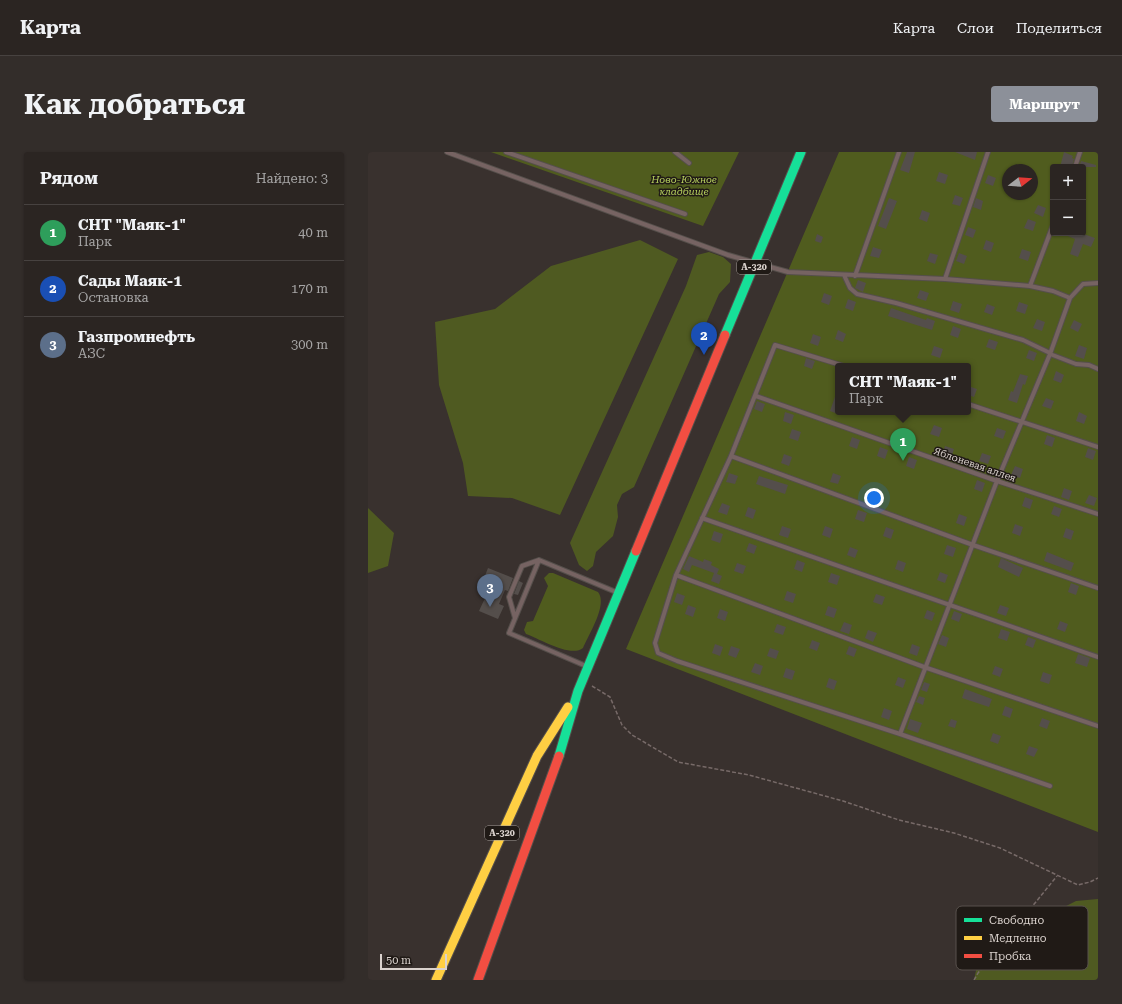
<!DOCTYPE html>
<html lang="ru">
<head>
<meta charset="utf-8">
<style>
  :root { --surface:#2b2522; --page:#332d2a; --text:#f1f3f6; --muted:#a6a5a5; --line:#474240; --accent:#8c9099 }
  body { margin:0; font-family:"Roboto Serif",serif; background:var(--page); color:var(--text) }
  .controls { position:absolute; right:12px; top:12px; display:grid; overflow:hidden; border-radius:4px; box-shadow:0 1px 3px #0004 }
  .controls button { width:36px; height:36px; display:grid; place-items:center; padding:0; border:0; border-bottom:1px solid var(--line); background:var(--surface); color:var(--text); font:20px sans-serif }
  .compass { position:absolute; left:634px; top:12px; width:36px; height:36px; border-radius:50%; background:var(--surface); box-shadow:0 1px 3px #0004; rotate:73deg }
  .scale { position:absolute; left:12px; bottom:10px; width:67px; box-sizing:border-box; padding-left:4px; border:2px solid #dad2cd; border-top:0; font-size:11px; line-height:14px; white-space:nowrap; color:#dad2cd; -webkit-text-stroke:3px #201a16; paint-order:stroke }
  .you { position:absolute; left:506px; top:346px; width:14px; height:14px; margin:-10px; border:3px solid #fff; border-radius:50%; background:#1a73e8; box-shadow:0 0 0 6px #1a73e833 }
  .badge { display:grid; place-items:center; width:26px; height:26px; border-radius:50%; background:var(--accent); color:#fff; font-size:13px; font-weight:700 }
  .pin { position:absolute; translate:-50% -33px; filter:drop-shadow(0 1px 2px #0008) }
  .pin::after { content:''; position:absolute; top:21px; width:14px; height:12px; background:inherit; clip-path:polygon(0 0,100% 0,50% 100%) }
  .popup { position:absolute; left:467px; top:211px; width:136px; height:52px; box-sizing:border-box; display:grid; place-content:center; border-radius:4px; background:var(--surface); filter:drop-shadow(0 1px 3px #0005); font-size:13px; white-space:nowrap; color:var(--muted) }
  .popup b { font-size:15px; color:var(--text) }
  .popup::after { content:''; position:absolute; left:50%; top:100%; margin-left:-8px; border:8px solid transparent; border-top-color:var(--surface) }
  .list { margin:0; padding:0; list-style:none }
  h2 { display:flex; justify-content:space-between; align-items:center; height:52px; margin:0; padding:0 16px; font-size:17px }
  h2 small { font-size:13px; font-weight:400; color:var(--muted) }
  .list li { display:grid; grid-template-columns:26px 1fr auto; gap:12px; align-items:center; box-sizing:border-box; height:56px; padding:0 16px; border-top:1px solid var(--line) }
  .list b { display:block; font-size:15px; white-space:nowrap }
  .list p { margin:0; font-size:13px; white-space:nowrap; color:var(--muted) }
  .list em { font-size:13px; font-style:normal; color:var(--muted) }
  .map { position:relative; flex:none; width:730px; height:828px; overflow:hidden; border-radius:4px }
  header { display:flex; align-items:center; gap:24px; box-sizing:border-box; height:56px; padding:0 20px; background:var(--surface); border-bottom:1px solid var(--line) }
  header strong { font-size:19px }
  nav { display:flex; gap:22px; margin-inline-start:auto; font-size:14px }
  .intro { display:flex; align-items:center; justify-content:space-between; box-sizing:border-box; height:96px; padding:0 24px }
  h1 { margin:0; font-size:28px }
  .button { padding:10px 18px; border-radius:4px; background:var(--accent); color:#fff; font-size:14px; font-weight:700 }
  main { display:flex; gap:24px; padding:0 24px }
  aside { flex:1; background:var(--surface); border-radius:4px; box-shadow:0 1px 3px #0004 }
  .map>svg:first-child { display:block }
  .green { fill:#505c1e; fill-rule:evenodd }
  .forest { fill:#4f5a21 }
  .building { fill:#544e4b }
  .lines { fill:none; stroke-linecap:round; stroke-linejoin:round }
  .lane-casing { stroke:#554f4b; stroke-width:6 }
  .fast-casing { stroke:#554f4b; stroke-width:11 }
  .slow-casing { stroke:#554f4b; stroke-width:11 }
  .jam-casing { stroke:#554f4b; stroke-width:11 }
  .path { stroke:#776a68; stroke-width:1.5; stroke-dasharray:4 2; stroke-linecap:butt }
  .lane { stroke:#766362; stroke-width:4 }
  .fast { stroke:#16e098; stroke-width:9 }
  .slow { stroke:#ffcf43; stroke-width:9 }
  .jam { stroke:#f24e42; stroke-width:9 }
  .labels { text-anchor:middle; stroke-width:3; stroke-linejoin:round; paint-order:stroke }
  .shield { fill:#201a16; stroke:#a29b96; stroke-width:1 }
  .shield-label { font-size:9px; font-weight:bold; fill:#dad2cd }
  .park-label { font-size:10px; font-style:italic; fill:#b8d25f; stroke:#201a16 }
  .street-label { font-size:10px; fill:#dad2cd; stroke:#201a16 }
  .key { fill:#201a16; stroke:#58514d; stroke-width:1 }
  .key-label { font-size:11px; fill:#dad2cd }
</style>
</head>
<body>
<header>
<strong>Карта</strong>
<nav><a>Карта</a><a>Слои</a><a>Поделиться</a></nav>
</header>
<div class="intro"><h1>Как добраться</h1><a class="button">Маршрут</a></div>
<main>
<aside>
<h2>Рядом<small>Найдено: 3</small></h2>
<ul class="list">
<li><span class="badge" style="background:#2e9e5b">1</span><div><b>СНТ &quot;Маяк-1&quot;</b><p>Парк</p></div><em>40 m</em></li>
<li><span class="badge" style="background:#1a4fb4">2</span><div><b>Сады Маяк-1</b><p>Остановка</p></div><em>170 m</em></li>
<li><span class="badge" style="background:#5c6f8a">3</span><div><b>Газпромнефть</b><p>АЗС</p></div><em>300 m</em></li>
</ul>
</aside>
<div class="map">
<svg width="730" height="828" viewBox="0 0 730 828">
  <rect width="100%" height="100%" fill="#39312e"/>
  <!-- green -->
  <path class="green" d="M123,0H371L335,74Z
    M471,0H730V680L258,497ZM685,15H715V81H685ZM640,18H664V42H640ZM470,214H600V260H470Z
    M181,421H185L230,440C240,452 221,482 215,496C203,506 172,487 158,482L156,478L159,470L165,469L180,434L176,426Z"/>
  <!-- forest -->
  <path class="forest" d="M272,88L310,107L192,363L144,346L100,344L95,311L71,233L67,170L127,157L183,114Z
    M341,100L355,105L363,112L362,130L351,142L266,335L254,342L249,353L250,365L245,384L228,400L225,414L219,419L211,413L202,391L318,134L329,103Z
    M0,356L26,381L20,414L0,421Z
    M730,747V828H606L611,804L657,775L708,749Z"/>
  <!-- building -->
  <path class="building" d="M539,0H547L541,21L532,18Z
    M587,0H609L607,8Z
    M696,0L705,4L704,6L706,7L704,15H692Z
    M713,9L728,13V15H711Z
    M571,20L580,23L577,32L568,29Z
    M620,23L628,26L625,34L617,31Z
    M587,43L595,46L592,54L584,52Z
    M521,46L529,49L518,77L510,74Z
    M608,46L615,49L613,58L605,55Z
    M670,53L678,56L675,65L666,61Z
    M554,58L562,61L559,70L551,67Z
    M660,67L668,70L665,79L656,76Z
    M600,75L608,78L605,86L597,83Z
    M713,81L727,86L723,95L715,92L710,105L702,102L707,87L695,82Z
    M449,82L455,85L453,91L447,89Z
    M618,88L626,91L623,100L615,97Z
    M505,95L514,98L511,106L502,104Z
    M654,97L663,100L660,109L651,106Z
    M562,101L570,103L567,112L559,109Z
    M591,101L599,104L596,112L588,109Z
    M490,128L498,131L495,140L487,136Z
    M552,138L561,141L558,149L549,146Z
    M456,141L464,144L461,153L453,150Z
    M480,147L488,150L485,159L477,156Z
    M585,149L594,152L591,161L582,158Z
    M651,150L660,153L657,162L648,159Z
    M619,152L627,155L624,163L616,160Z
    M523,156L558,168L559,166L567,169L564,178L520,164Z
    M669,167L677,170L674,179L665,176Z
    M706,168L714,172L710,180L702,176Z
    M585,174L593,177L590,186L582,183Z
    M470,178L478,182L475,190L467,187Z
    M445,182L453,185L450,194L442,191Z
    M621,187L630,190L627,198L618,195Z
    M711,193L719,196L716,207L707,204Z
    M566,194L575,197L572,206L563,203Z
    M661,198L669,201L666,209L658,206Z
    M438,206L447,209L444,217L436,214Z
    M688,219L696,223L693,231L685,228Z
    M652,222L660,224L657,233L655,232L649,251L640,248L643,239L645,240Z
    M600,234L609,237L606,245L600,243Z
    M469,239H470V262L462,259Z
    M678,246L686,249L683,257L674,254Z
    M389,249L397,252L394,260L386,257Z
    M417,260L426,263L423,272L415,269Z
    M711,260L719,264L716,272L708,269Z
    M566,273L574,276L571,285L562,282Z
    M629,276L638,279L635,287L626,284Z
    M424,277L433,280L430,289L421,286Z
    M679,283L687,286L684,295L676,292Z
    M484,285L492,288L489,297L481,294Z
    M577,294L586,297L583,306L574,303Z
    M512,295L520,298L517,307L509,304Z
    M720,296L728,299L725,308L717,305Z
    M614,301L623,304L620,312L611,309Z
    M416,302L424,305L421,314L413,311Z
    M541,305L549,308L546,317L538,314Z
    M647,314L655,317L652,326L643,323Z
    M361,321L370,324L367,332L358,330Z
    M465,321L473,324L470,332L462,330Z
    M391,324L420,333L417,342L388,332Z
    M609,328L617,331L614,340L606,337Z
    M506,336L514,339L511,347L503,344Z
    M696,336L704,339L701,348L693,345Z
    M721,343L729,346L726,354L717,351Z
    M657,345L665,348L662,357L654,354Z
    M354,351L362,354L359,363L350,360Z
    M686,354L694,357L691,365L683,362Z
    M380,355L388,358L385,367L377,364Z
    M490,358L499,361L496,370L487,367Z
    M591,362L599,365L596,374L588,371Z
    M647,372L655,375L652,384L644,381Z
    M414,374L423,377L420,386L411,383Z
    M457,374L465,377L462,386L454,383Z
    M518,375L526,378L523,387L515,384Z
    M698,376L706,379L703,388L695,385Z
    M346,379L355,382L352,391L343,388Z
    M381,391L389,394L386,402L378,399Z
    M579,393L588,396L585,405L576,402Z
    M482,395L490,398L487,406L479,403Z
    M679,400L706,411L703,419L676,409Z
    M321,404L335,410L336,407L344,410L343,413L351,417L349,422L354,424L351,432L343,429L346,421L324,413L321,420L315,417Z
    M633,406L655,416L651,425L630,415Z
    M429,408L437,411L434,420L426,417Z
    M530,408L538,411L535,420L527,417Z
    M369,411L378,414L375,422L366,419Z
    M120,416L145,426L140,439L137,438L131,452L136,454L130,467L111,459L117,446L122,448L127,434L115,429Z
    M572,420L580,423L577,431L569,428Z
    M463,421L472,424L469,433L460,430Z
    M151,429L155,431L150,443L146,442Z
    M703,431L711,434L708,443L700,440Z
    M419,439L428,442L425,451L416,448Z
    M309,441L317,444L314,453L306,450Z
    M508,442L517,445L514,453L505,450Z
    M320,453L328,456L325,465L317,462Z
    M632,453L641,456L638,464L629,461Z
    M460,454L469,457L466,466L457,463Z
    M352,457L360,460L357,469L349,466Z
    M559,458L567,461L564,469L556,466Z
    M586,459L594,462L591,470L583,467Z
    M692,469L700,472L697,480L689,477Z
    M476,470L484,473L481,482L472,479Z
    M409,472L418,475L415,483L406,480Z
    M633,477L642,480L639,489L630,486Z
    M500,478L509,481L505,490L497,486Z
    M574,483L581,486L578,495L570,492Z
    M660,485L668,488L665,496L657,493Z
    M444,488L452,491L449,499L441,496Z
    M347,492L355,495L352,504L344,501Z
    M544,492L552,495L549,504L541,501Z
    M363,494L372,497L368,506L360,503Z
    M481,494L489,497L486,505L478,502Z
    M402,496L411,499L408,507L399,504Z
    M710,502L722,506L719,515L707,511Z
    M387,511L395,514L392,523L383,520Z
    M627,514L635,517L632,525L624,522Z
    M418,516L427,519L424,528L415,525Z
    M675,520L684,523L681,532L672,529Z
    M530,525L538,528L535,536L527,533Z
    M461,526L469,529L466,538L458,535Z
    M556,530L562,532L559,540L553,538Z
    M597,537L624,547L621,555L594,546Z
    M551,544L557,546L555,553L548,550Z
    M637,554L645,557L642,566L634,563Z
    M516,556L524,559L521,568L513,565Z
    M674,566L682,569L679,577L671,574Z
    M542,567L554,571L550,581L539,577Z
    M583,567L589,569L587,576L580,574Z
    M625,581L633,584L630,592L622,589Z
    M661,594L670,597L666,605L658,602Z"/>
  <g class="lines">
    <defs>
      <path id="lane" d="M79,0L360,103L420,120L577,127L662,134L685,139L702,146L682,202L629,329L532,582
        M138,0L317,62
        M307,0L321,11
        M707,15L712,0
        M476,123L482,136L489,142L528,151L655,188L682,201
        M487,124L531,0
        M577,127L620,0
        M662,134L685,73
        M702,146L715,132L730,131
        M682,202L708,212L721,213L730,217
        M476,214L407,193L363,304L308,423L287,491L290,501L309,509L532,582L682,634
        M388,244L629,329L730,362
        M600,252L730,295
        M363,304L605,393L730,436
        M334,366L730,505
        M171,408L141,481L218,514
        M308,423L556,515L730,574
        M147,466L141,445L154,414L171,408L248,440"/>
      <path id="fast" d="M357,183L433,0
        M191,604L210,539L268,399"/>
      <path id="slow" d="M68,828L169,604L200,555"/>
      <path id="jam" d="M268,399L357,183
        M110,828L191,604"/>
    </defs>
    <!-- lane casing -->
    <use href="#lane" class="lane-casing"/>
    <!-- fast casing -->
    <use href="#fast" class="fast-casing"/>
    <!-- slow casing -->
    <use href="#slow" class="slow-casing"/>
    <!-- jam casing -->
    <use href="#jam" class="jam-casing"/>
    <!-- path -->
    <path class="path" d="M224,534L242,545L254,573L264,583L310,610L381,623L475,649L531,668L586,681L632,696L710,733L722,730L730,726
      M606,828L610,821L689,724"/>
    <!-- lane -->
    <use href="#lane" class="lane"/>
    <!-- fast -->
    <use href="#fast" class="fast"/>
    <!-- slow -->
    <use href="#slow" class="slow"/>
    <!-- jam -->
    <use href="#jam" class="jam"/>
  </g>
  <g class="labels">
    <!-- shield labels -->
    <g class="shield">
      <rect x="369" y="108" width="34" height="14" rx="3"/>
      <rect x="117" y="674" width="34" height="14" rx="3"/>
    </g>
    <g class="shield-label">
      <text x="386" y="118">А-320</text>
      <text x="134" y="684">А-320</text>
    </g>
    <!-- park labels -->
    <g class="park-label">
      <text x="316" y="31">Ново-Южное<tspan x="316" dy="12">кладбище</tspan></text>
    </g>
    <!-- street labels -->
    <g class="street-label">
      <text transform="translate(607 312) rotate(19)" y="4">Яблоневая аллея</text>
    </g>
  </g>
  <!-- legend -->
  <rect x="588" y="754" width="132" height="64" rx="6" class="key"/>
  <rect x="596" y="766" width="18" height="4" fill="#16e098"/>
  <rect x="596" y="784" width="18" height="4" fill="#ffcf43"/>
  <rect x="596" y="802" width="18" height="4" fill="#f24e42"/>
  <g class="key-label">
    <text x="621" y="772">Свободно</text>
    <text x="621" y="790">Медленно</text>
    <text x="621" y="808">Пробка</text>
  </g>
</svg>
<div class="controls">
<button>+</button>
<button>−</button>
</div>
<svg class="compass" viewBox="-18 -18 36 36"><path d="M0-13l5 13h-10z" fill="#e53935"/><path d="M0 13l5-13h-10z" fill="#a6a5a5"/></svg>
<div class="scale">50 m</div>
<div class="you"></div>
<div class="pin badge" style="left:535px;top:309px;background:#2e9e5b">1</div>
<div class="popup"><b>СНТ &quot;Маяк-1&quot;</b>Парк</div>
<div class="pin badge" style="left:336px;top:203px;background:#1a4fb4">2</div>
<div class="pin badge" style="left:122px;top:455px;background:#5c6f8a">3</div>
</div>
</main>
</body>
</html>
